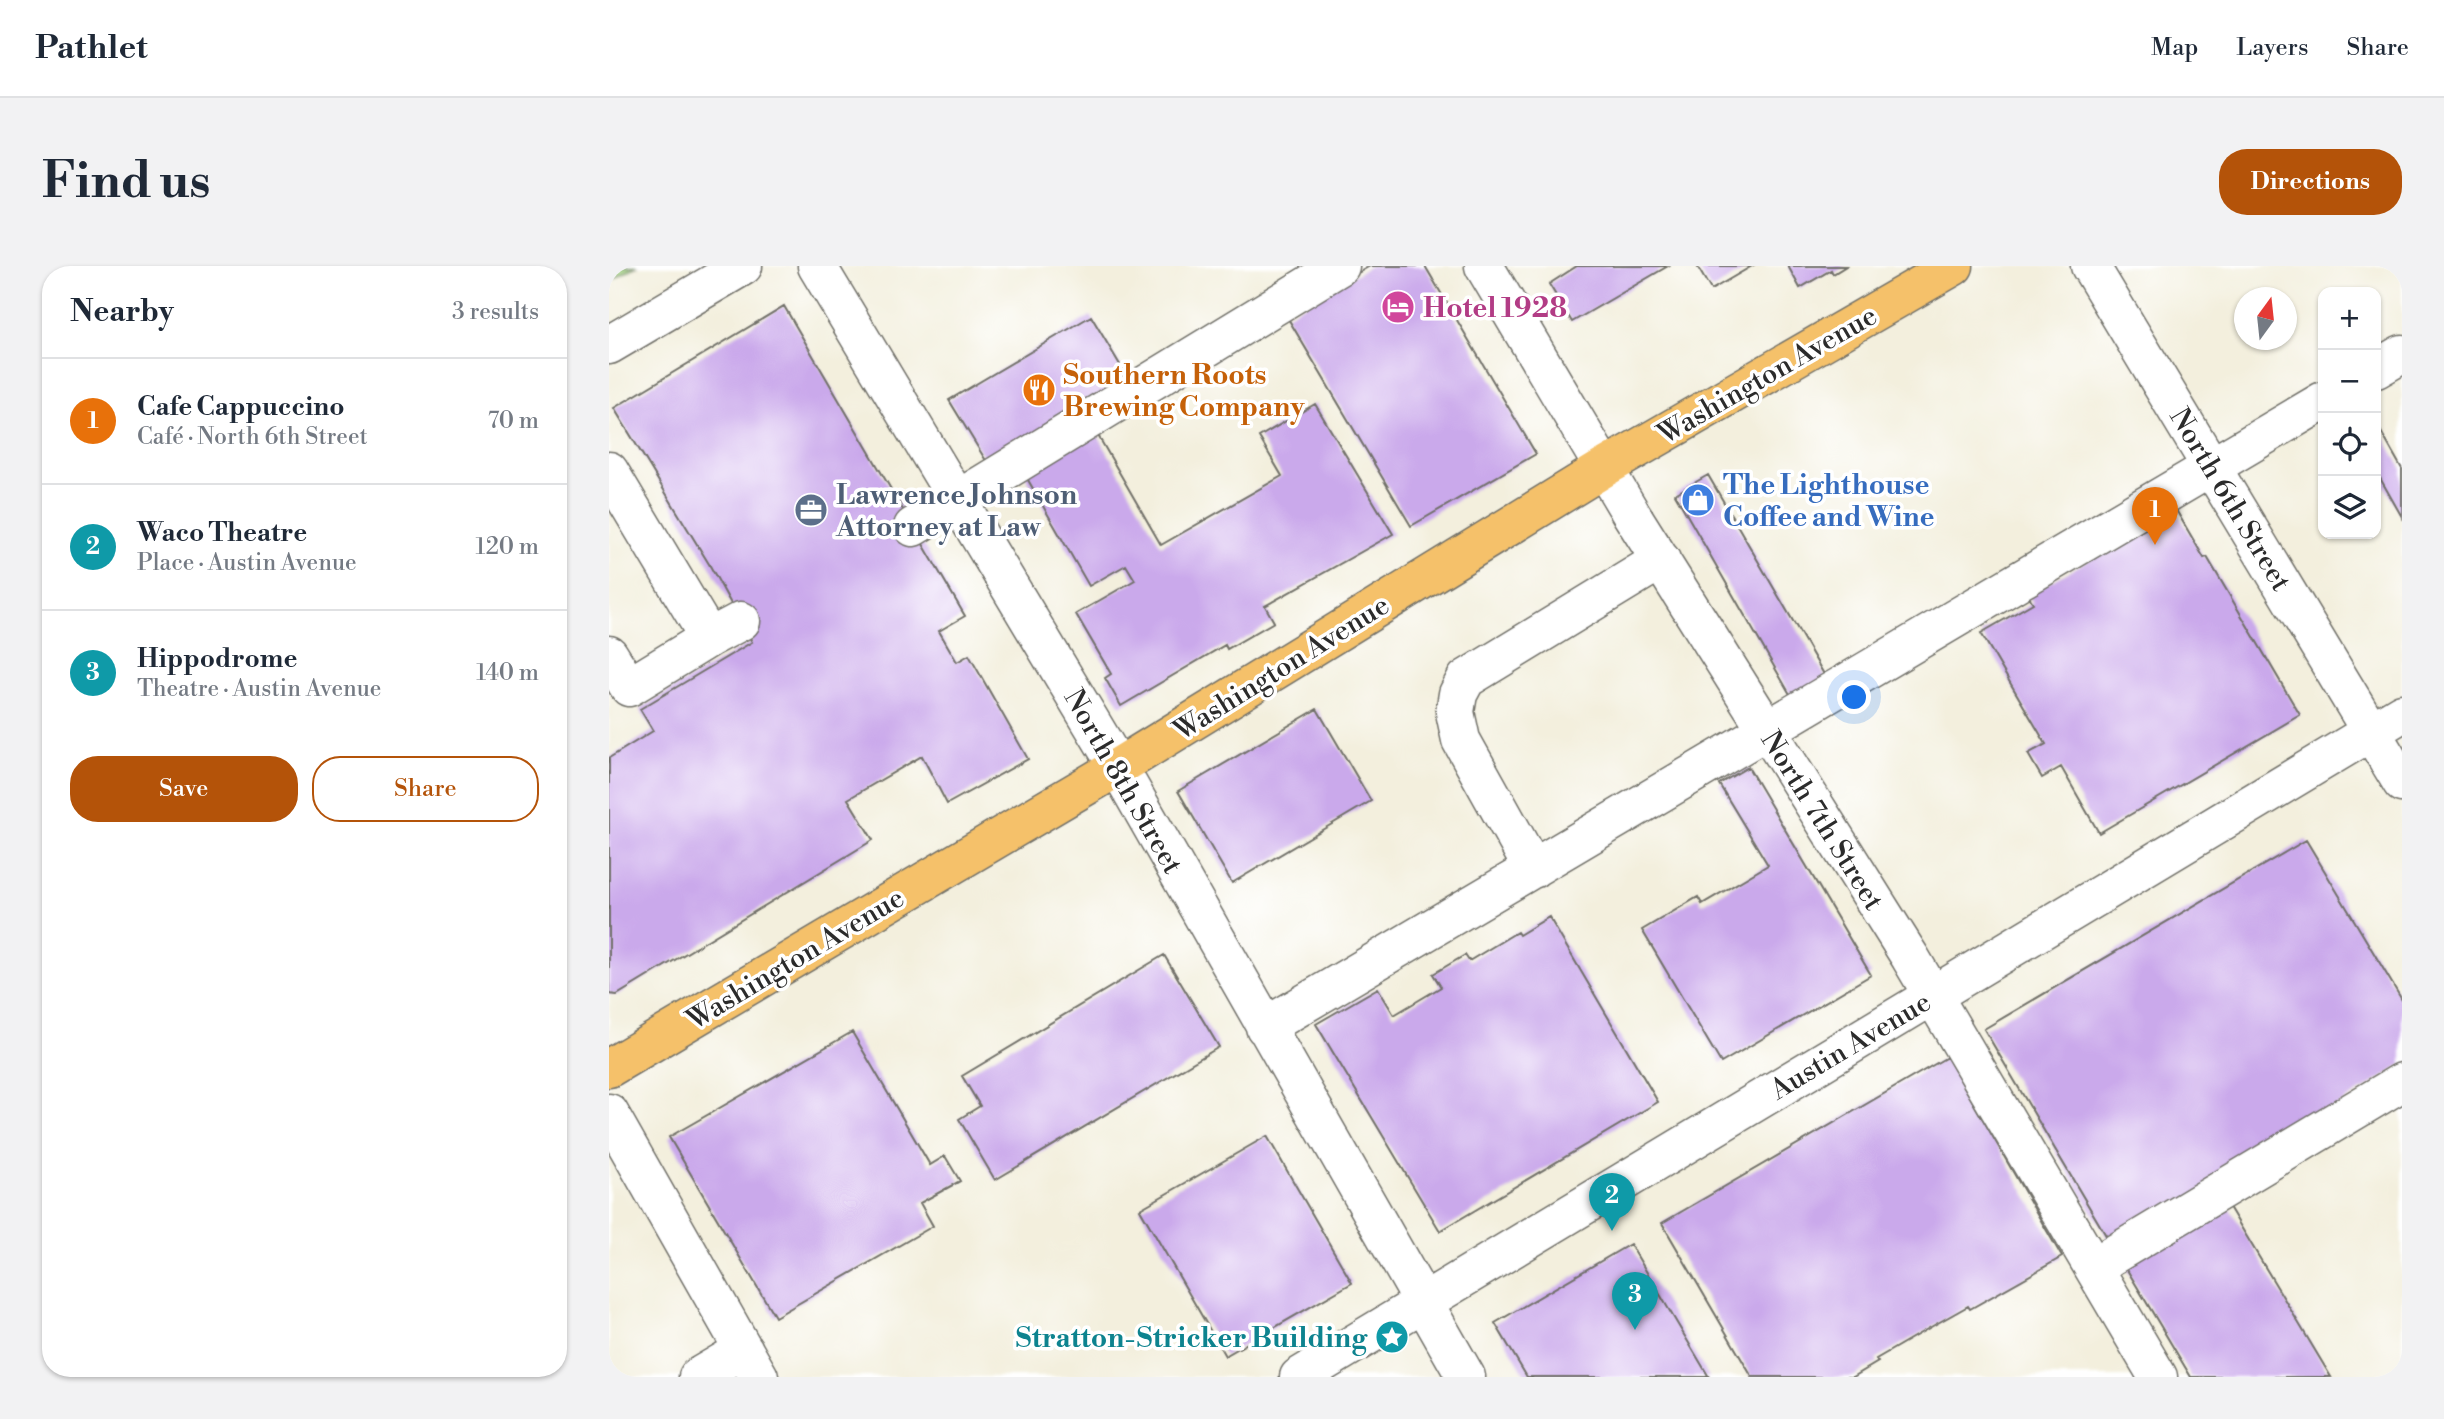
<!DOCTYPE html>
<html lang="en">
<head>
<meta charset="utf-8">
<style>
  :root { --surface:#fff; --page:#f2f2f3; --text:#1f2937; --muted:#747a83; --line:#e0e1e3; --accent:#b45309 }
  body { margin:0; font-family:"Libre Bodoni",serif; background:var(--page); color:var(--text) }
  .controls { position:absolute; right:21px; top:21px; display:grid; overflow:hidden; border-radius:14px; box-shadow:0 2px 5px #0004 }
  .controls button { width:63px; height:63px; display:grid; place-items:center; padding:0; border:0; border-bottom:2px solid var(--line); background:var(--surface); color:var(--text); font:35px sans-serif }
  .compass { position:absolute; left:1625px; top:21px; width:63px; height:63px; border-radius:50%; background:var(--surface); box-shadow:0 2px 5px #0004; rotate:15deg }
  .you { position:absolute; left:1246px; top:432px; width:24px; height:24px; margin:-18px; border:5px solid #fff; border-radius:50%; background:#1a73e8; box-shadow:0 0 0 10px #1a73e833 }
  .badge { display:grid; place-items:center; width:46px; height:46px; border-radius:50%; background:var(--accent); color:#fff; font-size:23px; font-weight:700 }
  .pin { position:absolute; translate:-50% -58px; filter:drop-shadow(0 2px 4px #0008) }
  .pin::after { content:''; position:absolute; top:37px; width:24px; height:21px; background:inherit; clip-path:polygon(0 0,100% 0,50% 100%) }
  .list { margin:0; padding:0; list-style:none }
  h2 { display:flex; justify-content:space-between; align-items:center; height:91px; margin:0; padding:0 28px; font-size:30px }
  h2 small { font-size:23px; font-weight:400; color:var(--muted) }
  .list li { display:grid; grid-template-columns:46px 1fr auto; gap:21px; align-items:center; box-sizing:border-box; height:126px; padding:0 28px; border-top:2px solid var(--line) }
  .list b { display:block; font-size:26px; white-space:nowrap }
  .list p { margin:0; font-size:23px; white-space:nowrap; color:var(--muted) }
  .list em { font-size:23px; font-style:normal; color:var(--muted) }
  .actions { display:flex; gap:14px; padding:21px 28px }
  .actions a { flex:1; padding:16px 0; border:2px solid var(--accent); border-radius:28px; text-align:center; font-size:24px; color:var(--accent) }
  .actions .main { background:var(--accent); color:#fff }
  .icon { flex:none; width:38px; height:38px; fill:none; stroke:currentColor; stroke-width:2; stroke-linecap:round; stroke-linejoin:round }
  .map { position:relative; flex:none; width:1793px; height:1111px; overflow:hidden; border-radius:28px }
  header { display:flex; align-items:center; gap:42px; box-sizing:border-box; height:98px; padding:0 35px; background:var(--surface); border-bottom:2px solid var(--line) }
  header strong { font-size:33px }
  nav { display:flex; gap:38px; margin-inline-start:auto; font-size:24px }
  .intro { display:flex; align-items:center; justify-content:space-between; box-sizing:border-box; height:168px; padding:0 42px }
  h1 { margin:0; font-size:49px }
  .button { padding:18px 32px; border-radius:28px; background:var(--accent); color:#fff; font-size:24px; font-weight:700 }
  main { display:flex; gap:42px; padding:0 42px }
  aside { flex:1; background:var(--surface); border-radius:28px; box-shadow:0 2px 5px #0004 }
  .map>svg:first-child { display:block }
  .green { fill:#9dcd7b; stroke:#647c53; stroke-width:2 }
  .building { fill:#caa9eb }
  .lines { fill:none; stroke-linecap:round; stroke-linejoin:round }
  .minor-casing { stroke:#717069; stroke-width:41 }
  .major-casing { stroke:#717069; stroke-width:41 }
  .minor { stroke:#fff; stroke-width:38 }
  .major { stroke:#f5c16b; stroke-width:38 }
  .labels { text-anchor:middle; stroke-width:7; stroke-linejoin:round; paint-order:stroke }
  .hotel-label { font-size:28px; font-weight:bold; fill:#b23c85; stroke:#fff; text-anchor:start }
  .food-label { font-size:28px; font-weight:bold; fill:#c56008; stroke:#fff; text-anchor:start }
  .street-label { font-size:28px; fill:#2b2b2b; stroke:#fff }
  .shop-label { font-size:28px; font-weight:bold; fill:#366cbe; stroke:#fff; text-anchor:start }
  .service-label { font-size:28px; font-weight:bold; fill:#4e5e75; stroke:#fff; text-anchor:start }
  .culture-label { font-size:28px; font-weight:bold; fill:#0d838f; stroke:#fff; text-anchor:end }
</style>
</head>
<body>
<header>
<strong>Pathlet</strong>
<nav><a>Map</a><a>Layers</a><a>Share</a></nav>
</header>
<div class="intro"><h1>Find us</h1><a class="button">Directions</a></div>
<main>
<aside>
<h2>Nearby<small>3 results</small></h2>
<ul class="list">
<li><span class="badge" style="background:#e8710a">1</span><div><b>Cafe Cappuccino</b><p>Café · North 6th Street</p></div><em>70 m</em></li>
<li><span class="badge" style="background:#0f9aa8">2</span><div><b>Waco Theatre</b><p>Place · Austin Avenue</p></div><em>120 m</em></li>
<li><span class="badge" style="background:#0f9aa8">3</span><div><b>Hippodrome</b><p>Theatre · Austin Avenue</p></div><em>140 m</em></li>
</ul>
<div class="actions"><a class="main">Save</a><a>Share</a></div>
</aside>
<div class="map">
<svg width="1793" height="1111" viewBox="0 0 1793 1111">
  <rect width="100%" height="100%" fill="#fff"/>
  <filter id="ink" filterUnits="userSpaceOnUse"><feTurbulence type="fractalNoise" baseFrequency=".0143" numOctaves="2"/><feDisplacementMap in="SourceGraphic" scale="14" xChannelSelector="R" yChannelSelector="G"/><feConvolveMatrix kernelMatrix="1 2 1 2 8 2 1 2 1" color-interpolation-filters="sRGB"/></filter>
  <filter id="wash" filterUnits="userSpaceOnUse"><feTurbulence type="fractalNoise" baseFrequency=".00686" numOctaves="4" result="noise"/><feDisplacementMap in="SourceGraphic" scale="28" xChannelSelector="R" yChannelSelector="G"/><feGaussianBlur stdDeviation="1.57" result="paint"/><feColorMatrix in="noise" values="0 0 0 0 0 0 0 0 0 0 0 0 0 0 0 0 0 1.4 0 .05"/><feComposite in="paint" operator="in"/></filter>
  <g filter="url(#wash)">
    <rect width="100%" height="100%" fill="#f3efdd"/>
    <!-- green -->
    <path class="green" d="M0,0H27L0,16Z"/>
    <g id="blocks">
      <!-- building -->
      <path class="building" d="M761,0H816L927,188L802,260L677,49Z
        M968,0H1059L963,56L940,18Z
        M1088,0H1143L1102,24Z
        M1179,0H1237L1224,8L1222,4L1191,22Z
        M175,40L356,350L330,365L348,396L360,389L419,493L338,538L313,490L239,533L264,574L8,729L0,728V492L44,465L31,443L143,376L100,298L5,142Z
        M482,50L520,114L379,198L340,134Z
        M706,138L784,268L656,340L665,356L618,383L616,379L512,440L496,412L502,408L467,348L526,314L517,299L480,320L415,207L487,166L552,279L673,210L650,171Z
        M1767,157L1793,203V251L1767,205Z
        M1099,209L1220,417L1186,437L1066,228Z
        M1567,244L1595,292L1598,291L1691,449L1490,567L1452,501L1433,512L1419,488L1437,478L1372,367L1424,337L1419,329Z
        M708,443L762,535L623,617L569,525Z
        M1139,501L1262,709L1112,797L1033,664L1089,631L1093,638L1159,599L1110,518Z
        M1697,574L1793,734V799L1505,983L1375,763Z
        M940,651L1049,836L831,965L707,758L769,722L785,749L832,721L824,708L856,689L860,695L908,666L910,669Z
        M555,689L610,781L386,914L350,853L371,840L353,810Z
        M243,766L321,899L336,890L351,915L311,937L324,960L166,1051L60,871Z
        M1338,791L1453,991L1361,1043L1359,1040L1327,1058L1267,1093L1269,1096L1244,1111H1143L1053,957Z
        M658,870L743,1017L616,1090L531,943Z
        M1617,936L1722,1111H1582L1514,997Z
        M1021,978L1100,1111H918L886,1057Z"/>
    </g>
  </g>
  <g filter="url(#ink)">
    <use href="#blocks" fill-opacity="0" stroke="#717069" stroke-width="2"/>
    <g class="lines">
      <defs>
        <path id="minor" d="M208,0L509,501L857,1111
          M875,0L1021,246L1301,691L1549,1111
          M1481,0L1793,517
          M0,79L134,0
          M1767,103L1793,88
          M0,205L100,372L20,421L0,389
          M304,261L731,0
          M100,372L132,355
          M924,603L852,474L846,446L849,428L857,413L1052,294
          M656,761L1714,135
          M0,847L150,1111
          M1484,1001L1793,816
          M89,1111L135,1084
          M690,1111L1793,447"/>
        <path id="major" d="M0,802L509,501L995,202L1345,0"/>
      </defs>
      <!-- minor casing -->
      <use href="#minor" class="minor-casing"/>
      <!-- major casing -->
      <use href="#major" class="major-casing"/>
      <!-- minor -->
      <use href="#minor" class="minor"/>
      <!-- major -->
      <use href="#major" class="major"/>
    </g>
  </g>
  <!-- icons -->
  <defs>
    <symbol id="hotel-disc" viewBox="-11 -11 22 22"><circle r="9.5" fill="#d1479c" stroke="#fff"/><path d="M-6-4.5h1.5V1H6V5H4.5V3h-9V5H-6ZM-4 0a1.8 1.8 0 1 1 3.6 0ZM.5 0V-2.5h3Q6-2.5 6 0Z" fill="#fff"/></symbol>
    <symbol id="restaurant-disc" viewBox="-11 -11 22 22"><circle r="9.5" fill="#e8710a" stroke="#fff"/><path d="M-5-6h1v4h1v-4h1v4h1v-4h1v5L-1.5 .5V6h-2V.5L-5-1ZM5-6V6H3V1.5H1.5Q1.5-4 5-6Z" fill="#fff"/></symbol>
    <symbol id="shop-disc" viewBox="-11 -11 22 22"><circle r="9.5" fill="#3f7fe0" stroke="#fff"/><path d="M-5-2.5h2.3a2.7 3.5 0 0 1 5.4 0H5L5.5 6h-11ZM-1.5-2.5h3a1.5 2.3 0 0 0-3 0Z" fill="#fff"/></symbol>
    <symbol id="office-disc" viewBox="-11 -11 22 22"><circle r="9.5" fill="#5c6f8a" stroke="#fff"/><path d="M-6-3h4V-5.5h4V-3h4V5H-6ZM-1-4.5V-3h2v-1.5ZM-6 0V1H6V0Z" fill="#fff"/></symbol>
    <symbol id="sight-disc" viewBox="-11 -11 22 22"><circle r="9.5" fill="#0f9aa8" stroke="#fff"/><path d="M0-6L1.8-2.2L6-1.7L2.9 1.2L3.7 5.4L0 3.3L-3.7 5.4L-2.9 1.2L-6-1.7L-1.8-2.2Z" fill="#fff"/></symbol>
  </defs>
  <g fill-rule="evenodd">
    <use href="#hotel-disc" x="770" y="22" width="38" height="38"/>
    <use href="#restaurant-disc" x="411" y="105" width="38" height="38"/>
    <use href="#shop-disc" x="1070" y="215" width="38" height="38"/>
    <use href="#office-disc" x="183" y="225" width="38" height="38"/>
    <use href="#sight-disc" x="764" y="1052" width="38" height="38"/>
  </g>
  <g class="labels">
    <!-- hotel labels -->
    <g class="hotel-label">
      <text x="814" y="51">Hotel 1928</text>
    </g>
    <!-- food labels -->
    <g class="food-label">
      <text x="454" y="118">Southern Roots<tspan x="454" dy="32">Brewing Company</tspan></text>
    </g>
    <!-- street labels -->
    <g class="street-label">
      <text transform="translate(1158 108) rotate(-30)" y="10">Washington Avenue</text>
      <text transform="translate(1622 233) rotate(59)" y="10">North 6th Street</text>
      <text transform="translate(672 401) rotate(-32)" y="10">Washington Avenue</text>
      <text transform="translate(515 515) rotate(60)" y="10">North 8th Street</text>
      <text transform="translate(1214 554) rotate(58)" y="10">North 7th Street</text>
      <text transform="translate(186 692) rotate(-31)" y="10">Washington Avenue</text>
      <text transform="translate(1241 779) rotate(-31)" y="10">Austin Avenue</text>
    </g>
    <!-- shop labels -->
    <g class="shop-label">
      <text x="1114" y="228">The Lighthouse<tspan x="1114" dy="32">Coffee and Wine</tspan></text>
    </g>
    <!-- service labels -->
    <g class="service-label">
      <text x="227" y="238">Lawrence Johnson<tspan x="227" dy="32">Attorney at Law</tspan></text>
    </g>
    <!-- culture labels -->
    <g class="culture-label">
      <text x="758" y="1081">Stratton-Stricker Building</text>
    </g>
  </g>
</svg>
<div class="controls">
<button>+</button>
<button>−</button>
<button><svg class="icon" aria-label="locate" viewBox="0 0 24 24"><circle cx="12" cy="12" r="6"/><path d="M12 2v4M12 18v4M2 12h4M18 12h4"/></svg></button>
<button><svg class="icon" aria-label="layers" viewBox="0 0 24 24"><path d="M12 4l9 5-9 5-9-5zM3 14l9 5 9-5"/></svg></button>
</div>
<svg class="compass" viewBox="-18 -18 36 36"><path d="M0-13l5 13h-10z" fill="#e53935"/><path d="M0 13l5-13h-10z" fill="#747a83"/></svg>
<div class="you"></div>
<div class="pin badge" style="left:1546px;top:279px;background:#e8710a">1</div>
<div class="pin badge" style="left:1003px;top:965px;background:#0f9aa8">2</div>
<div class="pin badge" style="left:1026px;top:1064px;background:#0f9aa8">3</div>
</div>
</main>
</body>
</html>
